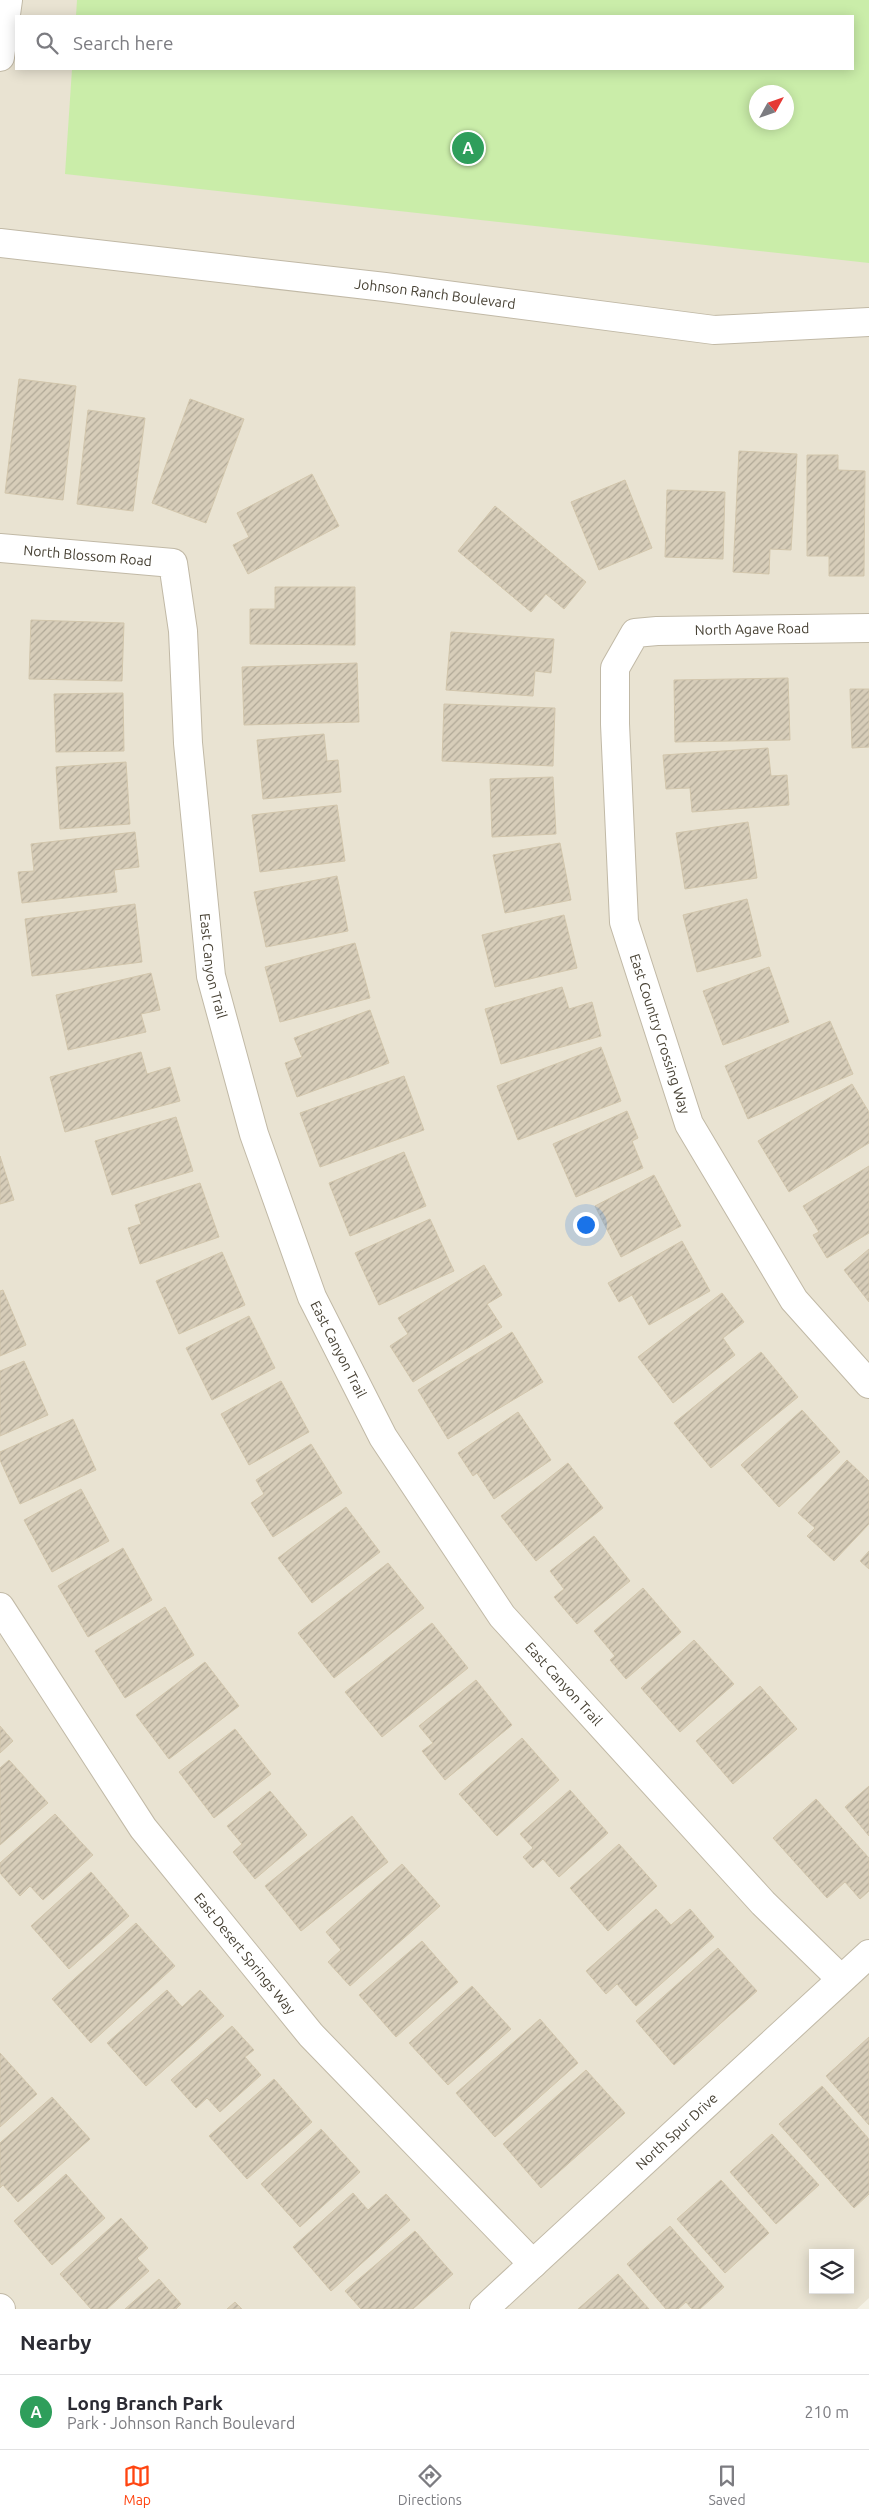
<!DOCTYPE html>
<html lang="en">
<head>
<meta charset="utf-8">
<style>
  :root { --surface:#fff; --page:#f7f7f7; --text:#2b2b33; --muted:#7c7c81; --line:#e1e1e2; --accent:#ff4511 }
  body { margin:0; font-family:Ubuntu,sans-serif; background:var(--page); color:var(--text) }
  .controls { position:absolute; right:15px; bottom:15px; display:grid; overflow:hidden; border-radius:0px; box-shadow:0 2px 12px #0003 }
  .controls button { width:45px; height:45px; display:grid; place-items:center; padding:0; border:0; border-bottom:1px solid var(--line); background:var(--surface); color:var(--text); font:25px sans-serif }
  .compass { position:absolute; left:749px; top:85px; width:45px; height:45px; border-radius:50%; background:var(--surface); box-shadow:0 2px 12px #0003; rotate:50deg }
  .you { position:absolute; left:585px; top:1224px; width:18px; height:18px; margin:-12px; border:4px solid #fff; border-radius:50%; background:#1a73e8; box-shadow:0 0 0 8px #1a73e833 }
  .badge { display:grid; place-items:center; width:32px; height:32px; border-radius:50%; background:var(--accent); color:#fff; font-size:16px; font-weight:700 }
  .pin { position:absolute; translate:-50% -50%; border:2px solid #fff; box-shadow:0 1px 5px #0006 }
  .list { margin:0; padding:0; list-style:none }
  h2 { display:flex; justify-content:space-between; align-items:center; height:65px; margin:0; padding:0 20px; font-size:21px }
  h2 small { font-size:16px; font-weight:400; color:var(--muted) }
  .list li { display:grid; grid-template-columns:32px 1fr auto; gap:15px; align-items:center; box-sizing:border-box; height:75px; padding:0 20px; border-top:1px solid var(--line) }
  .list b { display:block; font-size:19px; white-space:nowrap }
  .list p { margin:0; font-size:16px; white-space:nowrap; color:var(--muted) }
  .list em { font-size:16px; font-style:normal; color:var(--muted) }
  .icon { flex:none; width:28px; height:28px; fill:none; stroke:currentColor; stroke-width:2; stroke-linecap:round; stroke-linejoin:round }
  .map { position:relative; flex:none; width:869px; height:2309px; overflow:hidden }
  .search { position:absolute; background:var(--surface); box-shadow:0 2px 12px #0003; left:15px; right:15px; top:15px; height:55px; display:flex; align-items:center; gap:12px; box-sizing:border-box; padding:0 18px; border-radius:0px; color:var(--muted); font-size:19px }
  .sheet { height:140px; background:var(--surface) }
  nav { display:flex; justify-content:space-around; align-items:center; box-sizing:border-box; height:70px; border-top:1px solid var(--line); background:var(--surface); font-size:14px; color:var(--muted) }
  nav a { display:grid; justify-items:center; gap:2px }
  nav .on { color:var(--accent) }
  .map>svg:first-child { display:block }
  .residential { fill:#e9e3d2; fill-rule:evenodd }
  .green { fill:#caeda9; fill-rule:evenodd }
  .building { fill:url(#building-hatch); stroke:#d2c6ac }
  .lines { fill:none; stroke-linecap:round; stroke-linejoin:round }
  .minor-casing { stroke:#c1b9a6; stroke-width:30 }
  .minor { stroke:#fff; stroke-width:28 }
  .labels { text-anchor:middle; stroke-width:4; stroke-linejoin:round; paint-order:stroke }
  .street-label { font-size:14px; fill:#474134; stroke:#fff }
</style>
</head>
<body>
<div class="map">
<svg width="869" height="2309" viewBox="0 0 869 2309">
  <defs>
    <pattern id="building-hatch" width="6" height="6" patternUnits="userSpaceOnUse" patternTransform="scale(1.25)"><rect width="6" height="6" fill="#d7cdb9"/><path d="M-1 1l2-2M0 6l6-6M5 7l2-2" fill="none" stroke="#b0a897"/></pattern>
  </defs>
  <rect width="100%" height="100%" fill="#f4f1e5"/>
  <!-- residential -->
  <path class="residential" d="M0,0H869V2298L857,2309H0ZM16,16H853V69H16ZM756,92H786V122H756ZM813,2253H850V2290H813Z"/>
  <!-- green -->
  <path class="green" d="M77,0H869V263L65,174L72,69H853V16H76ZM756,92H786V122H756Z"/>
  <!-- building -->
  <path class="building" d="M19,379L76,386L63,500L5,493Z
    M190,399L244,419L206,523L152,503Z
    M88,410L145,418L133,511L77,504Z
    M739,451L797,454L791,550L770,549L769,574L733,572Z
    M807,455H838V470L865,471L864,576H829V556H807Z
    M312,474L339,526L248,574L233,545L249,537L237,513Z
    M625,480L652,548L599,570L571,502Z
    M667,490L725,492L723,559L665,557Z
    M495,506L586,582L564,609L546,594L531,612L458,551Z
    M275,587H355V645L250,644V609H275Z
    M31,620L124,623L122,681L29,679Z
    M451,632L554,639L551,673L535,671L533,696L446,690Z
    M357,663L359,722L244,725L242,667Z
    M788,678L790,740L675,742L674,680Z
    M850,689H869V747L852,748Z
    M123,693L124,751L56,752L54,694Z
    M444,704L555,708L553,766L442,761Z
    M324,734L327,761L338,760L341,792L263,799L257,740Z
    M768,748L771,776L787,775L789,805L692,812L690,788L666,789L663,755Z
    M126,762L130,824L60,829L56,767Z
    M553,777L556,834L492,837L490,779Z
    M337,805L345,861L260,872L252,815Z
    M748,822L757,878L685,889L676,833Z
    M135,832L139,867L114,870L117,892L22,903L18,872L34,871L31,844Z
    M560,843L571,900L505,913L493,855Z
    M337,876L348,931L266,947L254,892Z
    M747,899L761,956L697,972L683,915Z
    M135,904L142,962L32,976L25,919Z
    M564,915L577,968L495,987L482,935Z
    M355,943L370,998L280,1022L265,967Z
    M769,967L789,1022L723,1045L703,991Z
    M151,973L160,1010L141,1014L146,1032L68,1050L56,995Z
    M562,987L569,1009L592,1002L601,1036L501,1064L485,1009Z
    M370,1010L389,1063L297,1097L285,1063L302,1057L294,1038Z
    M830,1021L853,1074L748,1119L725,1066Z
    M601,1047L621,1101L518,1140L497,1086Z
    M141,1052L147,1074L170,1067L180,1101L65,1132L50,1077Z
    M404,1076L424,1130L320,1167L300,1113Z
    M852,1084L869,1112V1143L789,1192L758,1141Z
    M627,1111L638,1138L632,1141L643,1168L576,1197L553,1144Z
    M176,1117L193,1171L112,1195L95,1141Z
    M404,1152L426,1206L350,1236L329,1183Z
    M0,1156L14,1200L0,1204Z
    M869,1166V1233L827,1258L813,1235L819,1232L803,1206Z
    M654,1175L681,1226L621,1257L595,1206Z
    M200,1183L219,1237L140,1264L128,1228L141,1224L135,1205Z
    M430,1219L454,1271L379,1305L355,1253Z
    M682,1241L710,1291L649,1325L632,1295L619,1302L608,1283Z
    M869,1249V1302L844,1270Z
    M222,1252L245,1305L179,1334L156,1281Z
    M484,1265L502,1295L487,1304L502,1327L413,1382L390,1346L408,1334L398,1318Z
    M3,1290L26,1345L0,1356V1291Z
    M722,1293L744,1322L723,1338L735,1355L673,1403L638,1357Z
    M249,1316L275,1368L212,1400L186,1348Z
    M512,1332L543,1382L448,1439L418,1390Z
    M761,1352L798,1397L711,1468L674,1423Z
    M24,1361L48,1415L0,1436V1371Z
    M281,1381L309,1432L249,1465L221,1414Z
    M802,1410L840,1452L779,1507L741,1465Z
    M518,1412L551,1460L494,1499L477,1473L473,1476L458,1453Z
    M73,1419L96,1470L20,1504L0,1460V1452Z
    M311,1444L342,1493L273,1537L251,1503L264,1494L256,1480Z
    M847,1460L869,1481V1524L834,1561L807,1536L815,1528L798,1513Z
    M568,1463L603,1508L536,1561L501,1516Z
    M81,1489L109,1541L52,1572L24,1520Z
    M346,1507L380,1552L312,1603L278,1558Z
    M594,1536L630,1581L577,1624L554,1597L564,1589L550,1571Z
    M123,1548L152,1600L88,1637L58,1586Z
    M869,1551V1569L860,1561Z
    M388,1563L424,1608L334,1678L298,1633Z
    M643,1588L681,1632L626,1679L610,1660L615,1656L594,1631Z
    M165,1607L194,1655L125,1698L95,1651Z
    M432,1623L468,1668L382,1737L345,1692Z
    M694,1640L734,1684L680,1732L641,1688Z
    M205,1662L239,1706L169,1759L136,1715Z
    M476,1680L512,1725L445,1780L422,1751L433,1743L419,1726Z
    M760,1686L797,1729L733,1784L696,1741Z
    M0,1726L13,1741L0,1753Z
    M235,1729L271,1774L214,1818L179,1772Z
    M522,1738L559,1780L497,1836L459,1794Z
    M9,1760L48,1803L0,1845V1768Z
    M869,1786V1836L845,1807Z
    M570,1790L608,1833L559,1877L543,1859L533,1868L523,1857L533,1848L520,1834Z
    M270,1791L307,1835L255,1879L233,1852L242,1844L227,1826Z
    M816,1799L869,1858V1891L860,1899L845,1882L827,1898L773,1838Z
    M55,1814L93,1855L43,1900L30,1886L20,1896L0,1873V1863Z
    M352,1816L388,1862L301,1931L265,1886Z
    M619,1844L657,1886L608,1931L570,1888Z
    M402,1864L440,1906L350,1986L328,1962L341,1950L326,1932Z
    M91,1872L129,1916L69,1969L31,1926Z
    M656,1909L671,1925L690,1909L714,1937L636,2006L617,1984L606,1994L586,1971Z
    M136,1923L175,1966L91,2043L52,1999Z
    M422,1941L458,1982L396,2037L359,1995Z
    M718,1948L757,1991L674,2065L636,2021Z
    M472,1986L511,2029L448,2085L409,2043Z
    M167,1990L182,2007L200,1990L224,2016L146,2086L107,2043Z
    M540,2019L578,2063L495,2137L456,2093Z
    M232,2026L254,2050L245,2057L261,2075L220,2112L207,2098L196,2108L171,2080Z
    M869,2037V2125L826,2076Z
    M0,2053L37,2094L0,2127Z
    M586,2070L625,2113L541,2188L503,2144Z
    M274,2079L312,2122L247,2179L209,2136Z
    M822,2086L869,2139V2194L854,2208L779,2124Z
    M52,2097L90,2139L18,2202L3,2185L0,2188V2143Z
    M321,2129L360,2172L300,2227L261,2184Z
    M772,2134L819,2185L776,2224L730,2172Z
    M66,2174L105,2218L52,2265L14,2221Z
    M721,2180L769,2233L725,2273L677,2219Z
    M353,2193L368,2210L386,2194L410,2220L331,2291L293,2247Z
    M121,2218L148,2248L137,2258L149,2271L107,2309H91L60,2274Z
    M670,2226L724,2287L700,2309H692L686,2302L678,2309H666L627,2264Z
    M415,2231L453,2274L413,2309H361L345,2291Z
    M618,2274L649,2309H578Z
    M159,2279L181,2304L176,2309H125Z
    M235,2302L242,2309H227Z"/>
  <g class="lines">
    <defs>
      <g id="minor">
        <path d="M0,57L8,0"/>
        <path id="s1" d="M0,243L385,287L714,330L869,322"/>
        <path id="s2" d="M0,548L173,563L183,631L188,743L211,976L254,1134L312,1297L383,1437L502,1616L763,1903L841,1979"/>
        <path id="s3" d="M869,628L657,631L635,633L615,668V724L624,922L689,1124L794,1300L869,1384"/>
        <path id="s4" d="M0,1607L143,1828L311,2035L533,2264"/>
        <path d="M0,2308L1,2309"/>
        <path id="s5" d="M484,2309L869,1954"/>
      </g>
    </defs>
    <!-- minor casing -->
    <use href="#minor" class="minor-casing"/>
    <!-- minor -->
    <use href="#minor" class="minor"/>
  </g>
  <g class="labels">
    <!-- street labels -->
    <g class="street-label">
      <text dy="5" stroke="none"><textPath href="#s1" startOffset="438">Johnson Ranch Boulevard</textPath></text>
      <text dy="5" stroke="none"><textPath href="#s2" startOffset="88">North Blossom Road</textPath></text>
      <text transform="translate(752 629) rotate(-1)" y="5">North Agave Road</text>
      <text dy="5" stroke="none"><textPath href="#s2" startOffset="579">East Canyon Trail</textPath></text>
      <text dy="5" stroke="none"><textPath href="#s3" startOffset="646">East Country Crossing Way</textPath></text>
      <text dy="5" stroke="none"><textPath href="#s2" startOffset="984">East Canyon Trail</textPath></text>
      <text dy="5" stroke="none"><textPath href="#s2" startOffset="1389">East Canyon Trail</textPath></text>
      <text dy="5" stroke="none"><textPath href="#s4" startOffset="425">East Desert Springs Way</textPath></text>
      <text dy="5" stroke="none"><textPath href="#s5" startOffset="262">North Spur Drive</textPath></text>
    </g>
  </g>
</svg>
<div class="controls">
<button><svg class="icon" aria-label="layers" viewBox="0 0 24 24"><path d="M12 4l9 5-9 5-9-5zM3 14l9 5 9-5"/></svg></button>
</div>
<svg class="compass" viewBox="-18 -18 36 36"><path d="M0-13l5 13h-10z" fill="#e53935"/><path d="M0 13l5-13h-10z" fill="#7c7c81"/></svg>
<div class="you"></div>
<div class="pin badge" style="left:468px;top:148px;background:#2e9e5b">A</div>
<div class="search"><svg class="icon" aria-label="search" viewBox="0 0 24 24"><circle cx="10" cy="10" r="6"/><path d="M15 15l6 6"/></svg>Search here</div>
</div>
<section class="sheet">
<h2>Nearby<small></small></h2>
<ul class="list">
<li><span class="badge" style="background:#2e9e5b">A</span><div><b>Long Branch Park</b><p>Park · Johnson Ranch Boulevard</p></div><em>210 m</em></li>
</ul>
</section>
<nav>
<a class="on"><svg class="icon" aria-label="map" viewBox="0 0 24 24"><path d="M3 6l6-2 6 2 6-2v14l-6 2-6-2-6 2zM9 4v14M15 6v14"/></svg>Map</a>
<a><svg class="icon" aria-label="directions" viewBox="0 0 24 24"><path d="M12 3l9 9-9 9-9-9zM9 14v-3h6M13 9l2 2-2 2"/></svg>Directions</a>
<a><svg class="icon" aria-label="saved" viewBox="0 0 24 24"><path d="M7 4h10v16l-5-4-5 4z"/></svg>Saved</a>
</nav>
</body>
</html>
